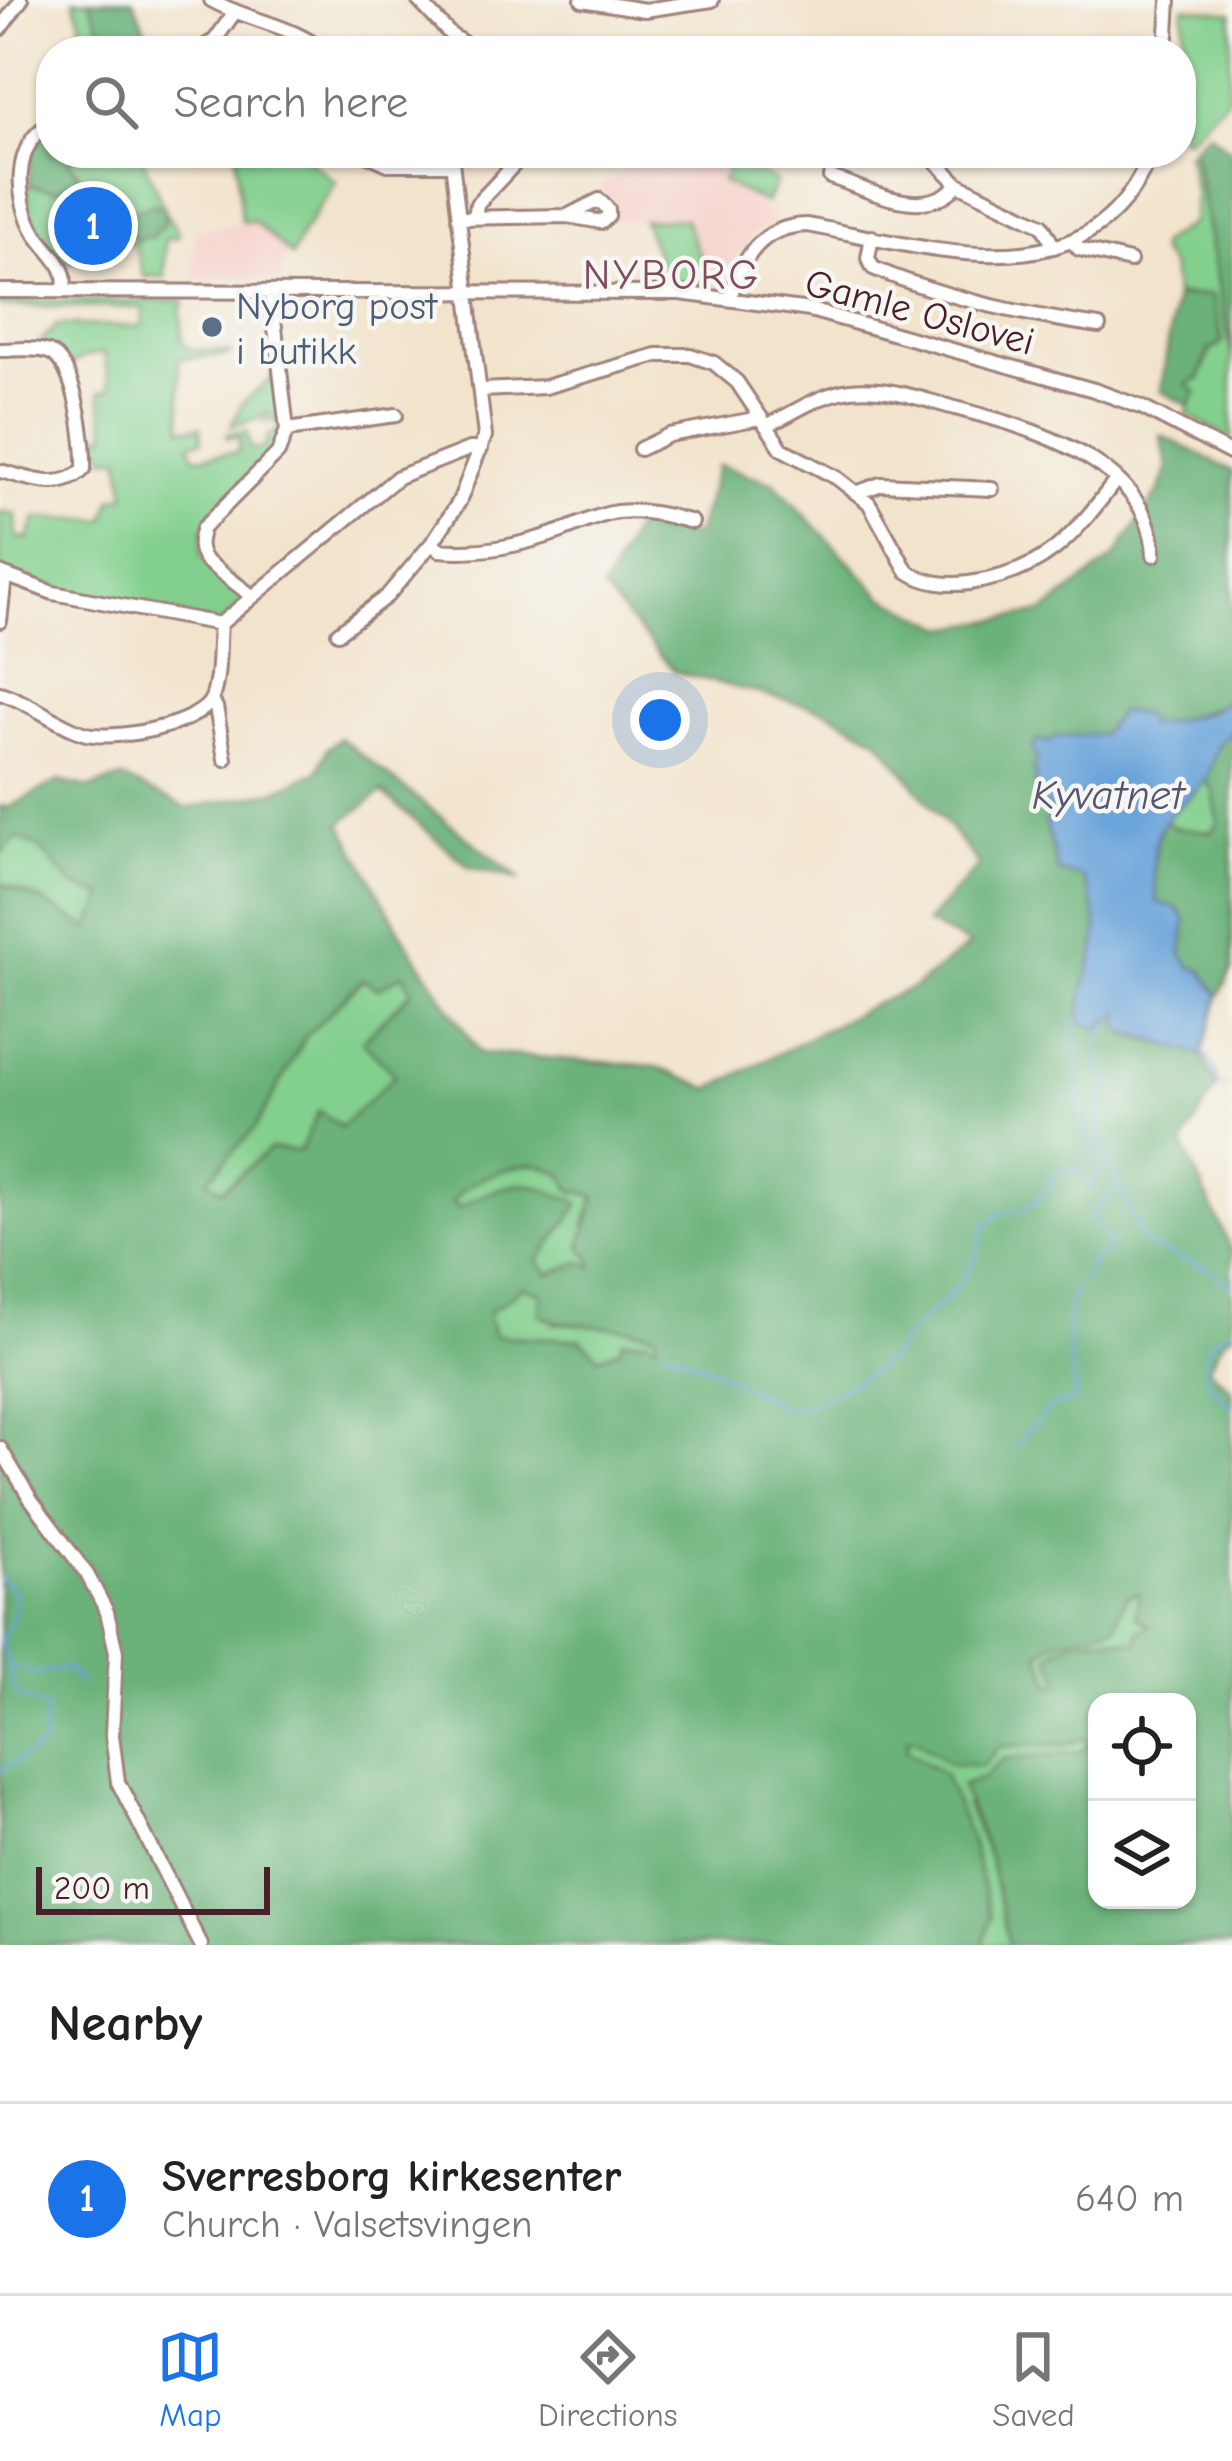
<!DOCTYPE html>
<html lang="en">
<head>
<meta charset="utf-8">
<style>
  :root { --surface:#fff; --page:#f2f2f2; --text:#222; --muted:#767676; --line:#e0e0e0; --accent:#1a73e8 }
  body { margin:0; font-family:"Comic Neue",sans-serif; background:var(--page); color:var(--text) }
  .controls { position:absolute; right:36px; bottom:36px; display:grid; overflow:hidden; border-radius:24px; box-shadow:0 3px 9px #0004 }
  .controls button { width:108px; height:108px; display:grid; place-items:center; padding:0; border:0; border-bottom:3px solid var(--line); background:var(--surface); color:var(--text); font:60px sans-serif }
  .scale { position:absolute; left:36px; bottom:30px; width:234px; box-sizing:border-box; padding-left:12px; border:6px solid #4a1f2b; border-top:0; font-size:33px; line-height:42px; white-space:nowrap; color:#4a1f2b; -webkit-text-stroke:9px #f6f6f2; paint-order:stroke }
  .you { position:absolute; left:660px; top:720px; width:42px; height:42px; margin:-30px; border:9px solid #fff; border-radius:50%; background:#1a73e8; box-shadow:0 0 0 18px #1a73e833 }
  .badge { display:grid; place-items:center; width:78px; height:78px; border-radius:50%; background:var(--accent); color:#fff; font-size:39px; font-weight:700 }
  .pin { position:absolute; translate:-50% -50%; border:6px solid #fff; box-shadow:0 3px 12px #0006 }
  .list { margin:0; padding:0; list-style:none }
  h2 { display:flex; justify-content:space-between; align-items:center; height:156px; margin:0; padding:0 48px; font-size:51px }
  h2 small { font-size:39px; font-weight:400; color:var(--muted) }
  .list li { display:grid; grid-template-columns:78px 1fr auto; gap:36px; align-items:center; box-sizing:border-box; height:192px; padding:0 48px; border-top:3px solid var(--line) }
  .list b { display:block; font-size:45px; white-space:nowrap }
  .list p { margin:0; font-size:39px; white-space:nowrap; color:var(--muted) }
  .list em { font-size:39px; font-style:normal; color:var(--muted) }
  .icon { flex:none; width:66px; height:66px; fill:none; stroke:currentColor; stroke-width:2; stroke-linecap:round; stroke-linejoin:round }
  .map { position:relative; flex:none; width:1232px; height:1945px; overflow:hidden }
  .search { position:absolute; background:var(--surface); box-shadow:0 3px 9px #0004; left:36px; right:36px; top:36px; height:132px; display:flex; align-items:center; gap:30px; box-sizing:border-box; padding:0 42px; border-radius:48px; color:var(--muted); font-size:45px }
  .sheet { height:348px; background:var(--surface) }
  nav { display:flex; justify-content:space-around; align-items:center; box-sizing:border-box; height:168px; border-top:3px solid var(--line); background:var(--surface); font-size:33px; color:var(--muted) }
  nav a { display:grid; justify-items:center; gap:6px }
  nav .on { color:var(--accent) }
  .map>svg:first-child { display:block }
  .built { fill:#f7d0cb }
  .green { fill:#83d08e; stroke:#66785c; stroke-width:3 }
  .forest { fill:#6ab279; stroke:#5a6852; stroke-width:3; fill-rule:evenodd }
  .water { fill:#6ba4da; stroke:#5a6282; stroke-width:3 }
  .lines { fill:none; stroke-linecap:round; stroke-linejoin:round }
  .stream { stroke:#6ba4da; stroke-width:3 }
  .minor-casing { stroke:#9e827c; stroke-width:18 }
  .minor { stroke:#fff; stroke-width:12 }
  .service-dot { fill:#5c6f8a; stroke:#f6f6f2; stroke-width:4.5 }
  .labels { text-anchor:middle; stroke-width:9; stroke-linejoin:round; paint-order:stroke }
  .service-label { font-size:39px; fill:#4e5e75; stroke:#f6f6f2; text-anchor:start }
  .street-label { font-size:39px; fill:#4a1f2b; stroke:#f6f6f2 }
  .neighbourhood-label { font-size:42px; letter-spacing:3px; fill:#814c60; stroke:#f6f6f2 }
  .water-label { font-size:42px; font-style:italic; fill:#575471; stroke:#f6f6f2 }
</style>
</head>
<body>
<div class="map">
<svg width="1232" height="1945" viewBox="0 0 1232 1945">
  <rect width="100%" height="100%" fill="#f6f6f2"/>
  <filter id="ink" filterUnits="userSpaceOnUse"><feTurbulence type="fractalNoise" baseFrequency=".00833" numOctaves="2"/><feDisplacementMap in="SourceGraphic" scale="24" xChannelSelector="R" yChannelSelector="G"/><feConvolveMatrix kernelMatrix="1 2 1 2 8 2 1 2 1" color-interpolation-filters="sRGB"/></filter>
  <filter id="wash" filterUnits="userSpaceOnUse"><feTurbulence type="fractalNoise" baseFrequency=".004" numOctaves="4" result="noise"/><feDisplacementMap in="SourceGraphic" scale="48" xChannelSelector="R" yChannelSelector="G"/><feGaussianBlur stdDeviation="2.7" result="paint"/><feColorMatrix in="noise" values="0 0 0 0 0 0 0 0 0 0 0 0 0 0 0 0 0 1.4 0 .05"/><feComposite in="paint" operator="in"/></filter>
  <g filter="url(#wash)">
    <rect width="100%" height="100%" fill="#f2e4cc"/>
    <!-- built -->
    <path class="built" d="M647,153H720L731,157L719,183L756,201L775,223L751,236L721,285L711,284L685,220H606L601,185Z
      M254,222L286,248L280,282L240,278L194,280L196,230Z"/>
    <!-- green -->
    <path class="green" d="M74,0H90L109,51H59L82,25Z
      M1184,7L1232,13L1228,97L1188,138L1181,137Z
      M1192,150L1232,358V439L1186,414L1196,393L1186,384L1200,379L1210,351L1223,343L1212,295L1175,296L1171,267L1159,251L1161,243L1192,223L1195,194L1187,153Z
      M72,153H140L164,208H157L142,236L164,224L166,214L179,233L177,238L165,239V277H144L134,244L94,242L92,233L105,217L94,209L87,225L79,231L74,226L67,231L78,241L80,249H84L86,260L61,263C45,240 22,214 29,185L57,190L77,170L70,164Z
      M236,153H300L336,182L301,235L292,256L255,222L241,221Z
      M732,160L776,182L766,203L722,182Z
      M685,219L711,284L668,282L643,220Z
      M0,300L185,301L181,311L182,343L190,349L230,352L229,355L179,359L182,428L201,427L202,441L190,443L195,457L238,452L240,437L227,438V434L247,431L250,449L265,448L268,435L274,434L278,427L281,430L273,450L203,528L201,555L252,596L220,624L136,610L0,573V512L16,515L17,537L28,539L36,518L105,520L113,498L126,496L120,456L106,458L94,436L107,434L100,392L110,390L104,353L87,356L65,367L42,350V340L57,325L142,326L144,308L0,306Z
      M274,367L281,420L271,422L270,413H265V422L262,417L231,426L243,403L271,379Z
      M1205,781L1212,788L1219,823L1212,832L1172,827L1166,818Z
      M16,838L39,846L73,886L105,895L89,929L41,900L0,883V853Z
      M403,974L412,991L362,1041L396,1074L341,1127L319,1111L300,1151L270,1149L222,1190L206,1180L255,1128L306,1036L364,979Z
      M537,1164L564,1175L569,1189L595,1196L585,1224L594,1268L580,1262L549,1274L538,1260L574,1199C559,1198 549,1190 536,1186C510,1180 481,1196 459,1208L452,1204C462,1179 513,1166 537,1164Z
      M523,1287L541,1293L553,1324L595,1323L638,1327L658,1335L655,1345L620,1349L599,1357L580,1339L493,1336L488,1313Z
      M1139,1593L1150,1625L1139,1643C1098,1634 1095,1641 1057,1648L1061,1680L1054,1686L1039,1653L1052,1642L1115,1626L1126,1597Z
      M907,1738L918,1740L950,1764L1000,1746L1065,1745L1083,1739L1092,1745L1077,1753L1004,1759L983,1778L966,1805L989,1857L1009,1945H983L991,1918L970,1837L956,1807L906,1749Z"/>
    <!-- forest -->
    <path class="forest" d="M90,0H133L147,33L142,51H109Z
      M51,132V153H72L70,164L80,176L57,190L29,185L31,152L42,133Z
      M1208,132L1232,152V355L1193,147Z
      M153,204L164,208V224L150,238L143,236L138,241L126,231L129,213Z
      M1212,295L1222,343L1209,350L1199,378L1187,384L1197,392L1189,406L1161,391L1175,297Z
      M1161,435L1232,471V698C1197,719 1149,726 1107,733C1085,736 1063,736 1043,743L1034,768L1037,800L1048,808L1046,824C1069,857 1102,894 1100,938C1099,959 1087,984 1081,1004L1098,1029L1119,1012L1126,1034L1202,1055L1216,1086L1183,1145L1232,1251V1334L1225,1337L1208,1368L1232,1389V1945H1009L989,1857L961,1786L983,1778L1004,1759L1077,1753L1091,1744L1083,1739L1065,1745L1000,1746L982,1766L950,1764L918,1740L908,1738L906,1750L944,1774L970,1837L991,1918L983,1945H0V883L41,900L89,929L104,896L73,886L38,846L16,838L0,853V806L7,808L59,781L89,788L122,778L187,808L272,792L318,771L327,749L340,738L521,880L469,867L382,792L341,823L401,933L479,1053L654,1066L710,1089L874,1004L914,988L970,945L926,923L979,865L878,739L825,710L675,672L603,590L638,521L696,536L718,465L774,483L882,596L946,628L1044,612L1115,557L1159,491L1168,468ZM403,974L412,991L362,1041L395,1075L341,1127L319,1111L300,1151L270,1149L222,1190L207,1180L255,1128L306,1036L363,979L378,989ZM537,1164L563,1175C573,1201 576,1187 595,1196L581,1247L590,1256L593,1267L581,1262L549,1274L538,1261L579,1205L574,1199C559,1198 550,1190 536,1186C510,1179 481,1196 459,1208L452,1204C463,1179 512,1166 537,1164ZM523,1287L541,1293L540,1314C561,1330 622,1322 657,1335L656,1344L648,1340H623L620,1349L599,1357L580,1339L494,1336L488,1313ZM1139,1593L1136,1616L1149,1625L1137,1632L1138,1643C1109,1636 1072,1633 1049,1656L1061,1679L1055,1686L1049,1681L1039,1653L1052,1642L1115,1626L1126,1597ZM1097,1702H1187V1900H1097Z
      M1232,732V970L1219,996L1202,971L1191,967L1182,954L1177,908L1157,902C1153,872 1152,845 1166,818L1172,827L1212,832L1219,823L1212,788L1205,781L1221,739Z"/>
    <!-- water -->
    <path class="water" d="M1232,698V732C1212,744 1216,761 1206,779C1198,793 1183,802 1172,813C1149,834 1153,873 1157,902L1177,908L1186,919L1182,954L1191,967L1202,971L1219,996L1202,1055L1120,1030L1119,1012L1098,1029L1080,1021C1082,958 1115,947 1083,877L1058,872L1046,824L1048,808L1037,800L1034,768L1037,757L1032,750L1038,739L1047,743L1055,737L1102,734L1120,711L1143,714L1148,726L1209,712Z"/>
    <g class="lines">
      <!-- stream -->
      <path class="stream" d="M1117,1012L1098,1047L1099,1073L1114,1083L1103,1090L1100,1143L1144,1244L1210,1270L1232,1287
        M1204,1053L1214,1068L1217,1082L1225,1087
        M1083,1280L1089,1274V1263L1110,1249V1241L1088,1220L1117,1186
        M1232,1329L1211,1341C1198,1380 1205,1381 1232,1407
        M664,1349C710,1364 746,1389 788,1410C824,1400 866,1380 894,1353C901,1346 904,1337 911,1331C945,1300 976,1275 984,1227L1000,1213L1023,1211L1052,1185L1050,1176L1077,1168L1093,1190L1099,1171L1081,1121L1074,1022L1080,1021
        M1015,1446L1050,1407L1076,1400C1073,1366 1058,1313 1078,1284
        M0,1578L15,1592V1613L1,1640L15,1694L46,1708L43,1746L0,1771
        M10,1668L18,1667L32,1674L69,1669L81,1684"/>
    </g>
  </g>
  <g filter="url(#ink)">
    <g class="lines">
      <defs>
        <path id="minor" d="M211,0C248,21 290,24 324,51
          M418,0L451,35L476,51
          M582,0L645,10L712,0
          M0,29L21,0
          M197,51L215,40L234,13
          M1166,51L1169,0
          M51,123C12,144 15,199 35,233C43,246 59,259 63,272C66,278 64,285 64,291
          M364,153L388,164H452
          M928,153L958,184L1042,225L1054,247
          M830,177C869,189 925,223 958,184
          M475,217L477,204L525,153
          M458,218L567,216L602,222L608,216V209L599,200L567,216
          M872,237L868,258L873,268C944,298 1023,315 1099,326
          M1072,241L1079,249L1130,261
          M0,291L680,293L810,310L1094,390L1141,407L1232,454
          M730,298C743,257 761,226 807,225C926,247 1093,305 1151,153
          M0,350C15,350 35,347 49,352C76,363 85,442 84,469C60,493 30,478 0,471
          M482,390L545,387L657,355H690L714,363L737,382L782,449L837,478L869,503L907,571C924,583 948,586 969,583C1044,573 1073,537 1116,480
          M766,426C794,413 819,394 851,390C884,386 919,398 951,407C1025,426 1150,459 1154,555
          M287,430L396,415
          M640,449L669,435L760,418
          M859,492L881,484L992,489
          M432,543L439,550C482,554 522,545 562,531C581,524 596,515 617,512C643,509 667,515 692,522
          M0,573L53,593L220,624L398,477L469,449H481
          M252,596L206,561C197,550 199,540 203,528L278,453L287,430L271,293
          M0,621L5,576
          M338,633L387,596L432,543L459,502L485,436L451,153
          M0,693C32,703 56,724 83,733C110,742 201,726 212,698C220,676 218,647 220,624
          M211,701L216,707L225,759
          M0,1448L30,1498L87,1574L107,1612L116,1652L112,1735L118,1782L201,1945"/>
      </defs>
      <!-- minor casing -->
      <use href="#minor" class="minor-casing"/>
      <!-- minor -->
      <use href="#minor" class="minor"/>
    </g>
  </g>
  <!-- markers -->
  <circle class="service-dot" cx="212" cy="327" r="12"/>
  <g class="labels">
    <!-- service labels -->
    <g class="service-label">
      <text x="236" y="319">Nyborg post<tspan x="236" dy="45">i butikk</tspan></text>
    </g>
    <!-- street labels -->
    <g class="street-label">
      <text transform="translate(920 311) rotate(15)" y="14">Gamle Oslovei</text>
    </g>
    <!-- neighbourhood labels -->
    <g class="neighbourhood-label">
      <text x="672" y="289">NYBORG</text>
    </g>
    <!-- water labels -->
    <g class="water-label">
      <text x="1108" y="809">Kyvatnet</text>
    </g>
  </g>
</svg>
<div class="controls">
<button><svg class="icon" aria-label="locate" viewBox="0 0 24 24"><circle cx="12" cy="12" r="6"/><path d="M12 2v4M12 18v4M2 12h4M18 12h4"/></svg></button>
<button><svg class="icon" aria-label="layers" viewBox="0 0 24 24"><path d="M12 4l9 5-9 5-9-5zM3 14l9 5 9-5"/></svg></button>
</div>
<div class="scale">200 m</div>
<div class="you"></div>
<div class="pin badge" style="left:93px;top:226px">1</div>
<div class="search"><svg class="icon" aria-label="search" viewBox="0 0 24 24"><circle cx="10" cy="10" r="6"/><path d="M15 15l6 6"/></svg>Search here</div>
</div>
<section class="sheet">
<h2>Nearby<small></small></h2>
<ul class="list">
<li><span class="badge">1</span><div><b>Sverresborg kirkesenter</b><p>Church · Valsetsvingen</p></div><em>640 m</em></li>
</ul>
</section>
<nav>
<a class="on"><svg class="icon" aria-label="map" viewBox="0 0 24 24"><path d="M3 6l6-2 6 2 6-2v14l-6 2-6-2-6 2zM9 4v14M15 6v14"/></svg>Map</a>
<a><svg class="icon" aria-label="directions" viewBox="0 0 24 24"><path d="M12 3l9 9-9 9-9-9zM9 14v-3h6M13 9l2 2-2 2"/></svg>Directions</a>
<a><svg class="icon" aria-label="saved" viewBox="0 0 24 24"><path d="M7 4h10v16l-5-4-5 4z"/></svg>Saved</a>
</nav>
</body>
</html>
